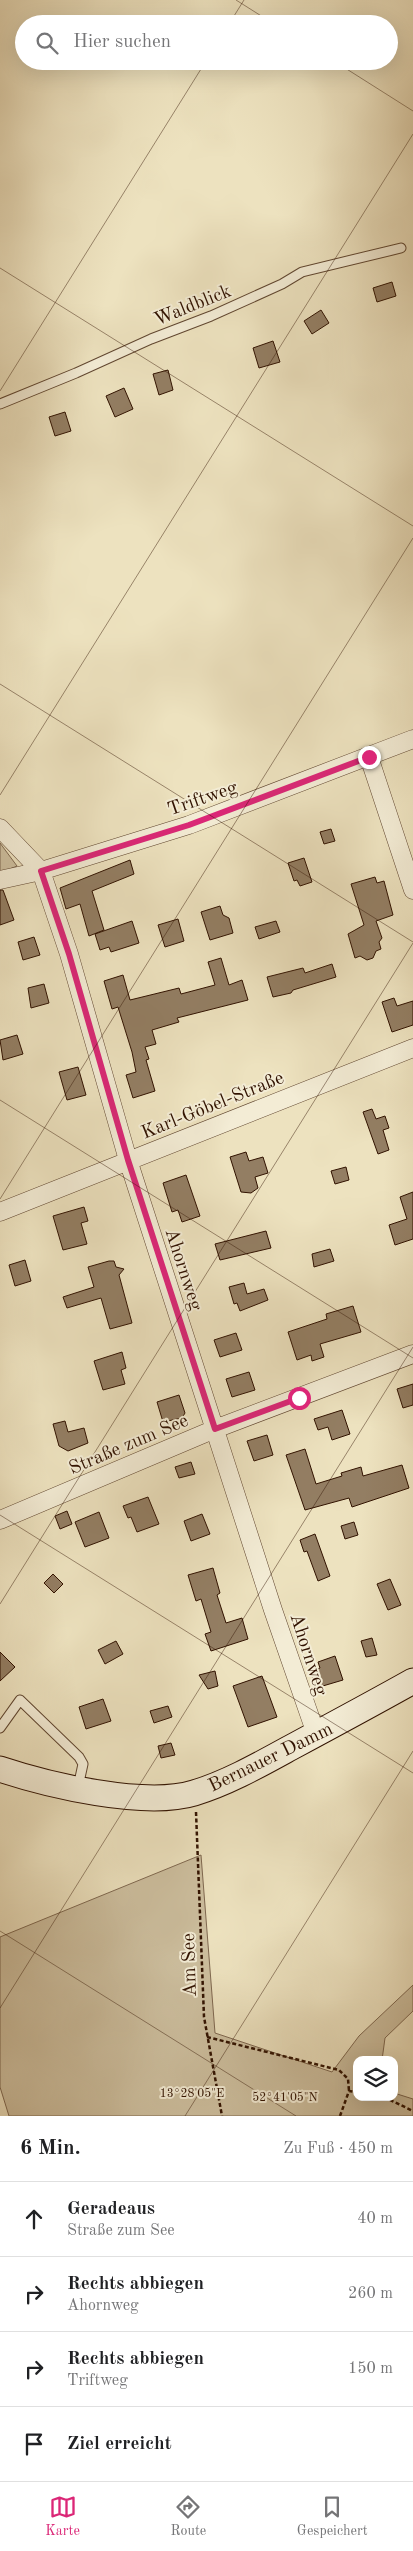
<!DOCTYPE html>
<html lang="de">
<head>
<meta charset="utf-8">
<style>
  :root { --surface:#fff; --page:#f6f6f6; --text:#202124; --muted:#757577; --line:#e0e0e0; --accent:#db2777 }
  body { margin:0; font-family:"Old Standard TT",serif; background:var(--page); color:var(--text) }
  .controls { position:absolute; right:15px; bottom:15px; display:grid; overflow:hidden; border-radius:10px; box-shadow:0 5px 20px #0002 }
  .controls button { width:45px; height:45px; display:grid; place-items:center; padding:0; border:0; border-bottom:1px solid var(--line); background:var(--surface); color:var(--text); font:25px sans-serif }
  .stop { position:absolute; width:15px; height:15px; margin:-11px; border:4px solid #db2777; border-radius:50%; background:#fff }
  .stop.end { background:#db2777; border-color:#fff; box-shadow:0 1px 5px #0008 }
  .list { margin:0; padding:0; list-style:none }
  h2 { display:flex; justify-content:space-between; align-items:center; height:65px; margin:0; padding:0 20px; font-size:21px }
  h2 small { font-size:16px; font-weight:400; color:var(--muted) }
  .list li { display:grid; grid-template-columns:32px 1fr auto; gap:15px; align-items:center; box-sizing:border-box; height:75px; padding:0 20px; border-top:1px solid var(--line) }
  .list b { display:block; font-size:19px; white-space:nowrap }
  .list p { margin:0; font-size:16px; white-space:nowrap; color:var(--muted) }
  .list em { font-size:16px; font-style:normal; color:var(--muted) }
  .icon { flex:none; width:28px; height:28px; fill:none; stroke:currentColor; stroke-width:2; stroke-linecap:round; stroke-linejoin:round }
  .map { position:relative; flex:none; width:413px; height:2116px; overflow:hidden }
  .search { position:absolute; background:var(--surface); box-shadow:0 5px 20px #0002; left:15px; right:15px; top:15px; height:55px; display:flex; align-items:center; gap:12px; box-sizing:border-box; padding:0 18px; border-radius:28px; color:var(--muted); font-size:19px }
  .sheet { height:365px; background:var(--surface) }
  nav { display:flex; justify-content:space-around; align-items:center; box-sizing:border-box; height:70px; border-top:1px solid var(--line); background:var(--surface); font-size:14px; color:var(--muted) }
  nav a { display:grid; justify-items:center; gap:2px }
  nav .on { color:var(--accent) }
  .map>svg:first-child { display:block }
  .green { fill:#cdbf9f; stroke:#7f6850 }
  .building { fill:#937e63; stroke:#311200 }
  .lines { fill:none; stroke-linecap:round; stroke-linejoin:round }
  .lane-casing { stroke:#604630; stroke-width:11 }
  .street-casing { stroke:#604630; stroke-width:19 }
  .secondary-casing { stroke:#311200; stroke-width:27 }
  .path { stroke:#311200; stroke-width:2.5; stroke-dasharray:4 2.5; stroke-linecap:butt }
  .lane { stroke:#f3ecd5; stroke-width:9 }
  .street { stroke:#f3ecd5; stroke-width:18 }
  .secondary { stroke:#f3ecd5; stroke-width:25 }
  .route { stroke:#db2777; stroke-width:6 }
  .ticks { fill:none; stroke:#311200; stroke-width:1; stroke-opacity:0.45 }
  .labels { text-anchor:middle; stroke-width:4; stroke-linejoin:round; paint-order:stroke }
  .street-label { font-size:19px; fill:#311200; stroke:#f3ecd5 }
  .ticks-label { font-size:12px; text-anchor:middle; fill:#311200; stroke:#f3ecd5; stroke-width:4; stroke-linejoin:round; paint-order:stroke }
</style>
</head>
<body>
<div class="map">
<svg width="413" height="2116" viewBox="0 0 413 2116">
  <rect width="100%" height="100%" fill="#ede2bf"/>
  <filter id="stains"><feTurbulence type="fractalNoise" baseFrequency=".004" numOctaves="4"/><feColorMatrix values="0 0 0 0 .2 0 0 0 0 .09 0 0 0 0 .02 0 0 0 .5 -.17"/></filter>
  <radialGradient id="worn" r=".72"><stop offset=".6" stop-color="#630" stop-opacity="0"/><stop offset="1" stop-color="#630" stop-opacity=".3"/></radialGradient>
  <!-- green -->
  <path class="green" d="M0,843L17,866L0,873Z
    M201,1855L215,2033L332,2072L359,2036L413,1985V2011L385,2038L382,2060H357V2097H394V2093L413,2099V2116H9L0,2087V1937Z"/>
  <!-- building -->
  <path class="building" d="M392,282L396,296L377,302L373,288Z
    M321,310L329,323L312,334L304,321Z
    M273,341L280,362L259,368L253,348Z
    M168,370L173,390L159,395L153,374Z
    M124,388L133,409L115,417L106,396Z
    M65,412L71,431L55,436L49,417Z
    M331,829L335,841L324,844L320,832Z
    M304,858L312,882L300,886L297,880L294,881L288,863Z
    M130,860L134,874L92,891L104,930L89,936L80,904L66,909L60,888Z
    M375,877L377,883L384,881L393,915L376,921L382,938L379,942L381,949L376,951L373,958L367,960L360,956L355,958L348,934L364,925L351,884Z
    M0,890H3L14,920L0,925Z
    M220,906L223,915L229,918L233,933L210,940L201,912Z
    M178,919L184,941L165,947L158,925Z
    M132,921L139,943L111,952L109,947L100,950L95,934Z
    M276,921L280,932L259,939L255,927Z
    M34,937L40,955L23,960L18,942Z
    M221,958L229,985L242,980L248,1000L177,1018L179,1022L152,1030L156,1044L145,1047L149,1059L146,1060L155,1091L133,1098L126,1075L136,1072L132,1052L118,1007L112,1009L104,981L123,975L130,1000L179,988L181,994L215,985L208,962Z
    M332,964L336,977L293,990L291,993L273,997L267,977L303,968L305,973Z
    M44,984L49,1003L31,1008L28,988Z
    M394,998L397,1006L413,1001V1025L392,1032L382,1002Z
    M17,1035L23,1054L3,1060L0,1040Z
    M78,1067L86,1095L67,1100L59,1072Z
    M372,1109L376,1119L385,1116L389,1128L383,1130L389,1150L378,1154L363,1112Z
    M246,1152L249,1161L263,1157L268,1173L255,1177L258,1188L251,1193L241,1192L230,1157Z
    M346,1167L349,1180L335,1184L331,1171Z
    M186,1175L200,1216L182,1222L178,1210L172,1212L163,1183Z
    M413,1192V1239L395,1245L389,1225L407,1219L400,1197Z
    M84,1207L88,1221L81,1223L87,1244L63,1250L53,1216Z
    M266,1231L271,1248L220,1260L215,1244Z
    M330,1249L334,1261L314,1267L312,1254Z
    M25,1260L31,1281L15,1286L9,1265Z
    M109,1261H114L116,1267L124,1269L119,1275L132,1323L110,1329L101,1298L67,1308L63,1297L94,1287L88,1267Z
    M244,1283L247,1294L264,1289L268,1300L240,1311L237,1303L234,1304L229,1287Z
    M353,1306L361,1332L320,1344L324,1357L312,1361L311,1355L297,1360L288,1332L327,1319L326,1314Z
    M236,1333L242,1350L220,1357L214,1340Z
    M122,1352L126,1368L121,1370L125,1384L103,1390L94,1361Z
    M249,1372L255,1390L232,1397L226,1379Z
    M413,1384V1405L403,1408L397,1389Z
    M179,1395L185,1413L182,1418L163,1422L157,1402Z
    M342,1410L350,1434L332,1440L328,1427L318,1430L314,1419Z
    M65,1421L68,1432L84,1428L88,1443L68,1451L59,1446L53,1424Z
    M267,1435L273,1455L254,1461L247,1441Z
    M305,1449L316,1484L342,1476L341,1473L361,1467L363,1476L402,1465L409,1488L352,1507L349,1498L305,1510L286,1455Z
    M191,1462L195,1474L179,1478L175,1467Z
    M148,1497L159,1524L137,1532L131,1517L128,1518L123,1506Z
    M67,1511L72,1524L60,1529L55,1516Z
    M99,1512L109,1538L85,1547L75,1522Z
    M202,1514L210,1534L191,1541L184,1521Z
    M354,1522L358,1535L345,1539L341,1526Z
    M315,1534L330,1576L318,1581L307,1551L304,1552L300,1540Z
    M213,1568L220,1593L217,1595L226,1623L242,1618L248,1639L211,1651L205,1634L211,1632L201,1599L196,1601L188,1575Z
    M53,1574L63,1584L54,1593L44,1583Z
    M390,1579L401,1605L388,1610L377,1584Z
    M372,1638L377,1655L366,1657L361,1641Z
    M116,1641L123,1654L105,1664L98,1650Z
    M0,1652L15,1667L0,1681Z
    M335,1656L343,1680L316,1688L311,1672L320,1668L318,1662Z
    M215,1671L218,1686L208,1689L199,1675Z
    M262,1676L277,1717L248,1727L233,1686Z
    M103,1699L111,1721L86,1729L79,1707Z
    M168,1706L172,1717L154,1723L150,1711Z
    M171,1743L175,1755L161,1758L158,1746Z"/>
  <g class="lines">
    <defs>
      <path id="lane" d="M0,404L76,373L151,339L211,316L282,284L302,272L401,248
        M0,1728L20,1700L79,1757L83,1764L78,1787"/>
      <path id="street" d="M369,757L413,890
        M0,828L41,871L69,954L128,1160L273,1610L316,1734
        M0,880L41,871L189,825L413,739
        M0,1212L413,1048
        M0,1520L215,1429L413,1354"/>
      <path id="secondary" d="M0,1769C48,1785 145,1808 194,1793C227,1783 259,1765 290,1748C331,1726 372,1704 413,1681"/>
    </defs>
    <!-- lane casing -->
    <use href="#lane" class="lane-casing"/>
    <!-- street casing -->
    <use href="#street" class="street-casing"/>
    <!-- secondary casing -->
    <use href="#secondary" class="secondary-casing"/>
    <!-- path -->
    <path class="path" d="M196,1812L204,2017L222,2116
      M207,2037L339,2070L348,2079L349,2091
      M384,2097L413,2111
      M340,2116L349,2091L357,2092"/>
    <!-- lane -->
    <use href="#lane" class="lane"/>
    <!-- street -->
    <use href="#street" class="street"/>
    <!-- secondary -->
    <use href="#secondary" class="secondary"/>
  </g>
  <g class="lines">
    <!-- route -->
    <path class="route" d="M299,1398L215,1429L128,1160L69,954L41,871L189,825L369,757"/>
  </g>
  <!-- ticks -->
  <path class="ticks" d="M236,0L274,24M229,24L244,0M334,61L413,111M0,268L413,526M0,391L206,61M0,684L413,942M0,795L413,134M0,1100L413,1358M0,1199L413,538M0,1515L413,1773M0,1604L413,943M0,1931L296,2116M0,2008L413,1347M185,2116L413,1751"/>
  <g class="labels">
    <!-- street labels -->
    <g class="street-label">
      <text transform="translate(192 304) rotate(-22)" y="7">Waldblick</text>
      <text transform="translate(202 797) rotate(-19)" y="7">Triftweg</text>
      <text transform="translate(212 1104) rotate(-22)" y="7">Karl-Göbel-Straße</text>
      <text transform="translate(185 1269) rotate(72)" y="7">Ahornweg</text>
      <text transform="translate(128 1443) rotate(-23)" y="7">Straße zum See</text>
      <text transform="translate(310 1654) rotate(72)" y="7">Ahornweg</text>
      <text transform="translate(270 1756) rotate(-26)" y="7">Bernauer Damm</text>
      <text transform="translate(188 1965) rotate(-92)" y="7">Am See</text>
    </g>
  </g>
  <g class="ticks-label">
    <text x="192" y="2097">13°28'05"E</text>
    <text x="285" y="2101">52°41'05"N</text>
  </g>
  <rect width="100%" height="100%" filter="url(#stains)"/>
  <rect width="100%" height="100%" fill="url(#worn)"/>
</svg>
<div class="controls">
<button><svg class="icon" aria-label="layers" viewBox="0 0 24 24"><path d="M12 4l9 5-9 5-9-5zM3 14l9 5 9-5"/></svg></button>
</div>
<div class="stop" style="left:299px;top:1398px"></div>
<div class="stop end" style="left:369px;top:757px"></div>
<div class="search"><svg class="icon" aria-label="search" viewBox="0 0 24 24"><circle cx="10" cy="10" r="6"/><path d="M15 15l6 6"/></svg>Hier suchen</div>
</div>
<section class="sheet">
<h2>6 Min.<small>Zu Fuß · 450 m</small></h2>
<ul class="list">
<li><svg class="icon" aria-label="ahead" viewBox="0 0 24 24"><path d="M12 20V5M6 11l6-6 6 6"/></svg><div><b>Geradeaus</b><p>Straße zum See</p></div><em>40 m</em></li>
<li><svg class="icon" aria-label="right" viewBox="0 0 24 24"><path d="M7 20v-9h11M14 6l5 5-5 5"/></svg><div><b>Rechts abbiegen</b><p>Ahornweg</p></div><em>260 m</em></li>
<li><svg class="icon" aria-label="right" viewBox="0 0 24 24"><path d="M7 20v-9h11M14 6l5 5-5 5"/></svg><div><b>Rechts abbiegen</b><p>Triftweg</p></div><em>150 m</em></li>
<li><svg class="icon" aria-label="arrive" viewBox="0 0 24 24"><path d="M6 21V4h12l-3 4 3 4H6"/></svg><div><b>Ziel erreicht</b></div></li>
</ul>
</section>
<nav>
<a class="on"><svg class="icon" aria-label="map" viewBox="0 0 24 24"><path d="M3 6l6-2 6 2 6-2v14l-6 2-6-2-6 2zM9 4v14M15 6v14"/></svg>Karte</a>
<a><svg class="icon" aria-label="directions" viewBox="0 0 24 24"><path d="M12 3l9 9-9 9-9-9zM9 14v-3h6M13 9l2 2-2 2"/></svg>Route</a>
<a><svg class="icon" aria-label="saved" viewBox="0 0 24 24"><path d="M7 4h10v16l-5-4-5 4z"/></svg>Gespeichert</a>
</nav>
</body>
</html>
